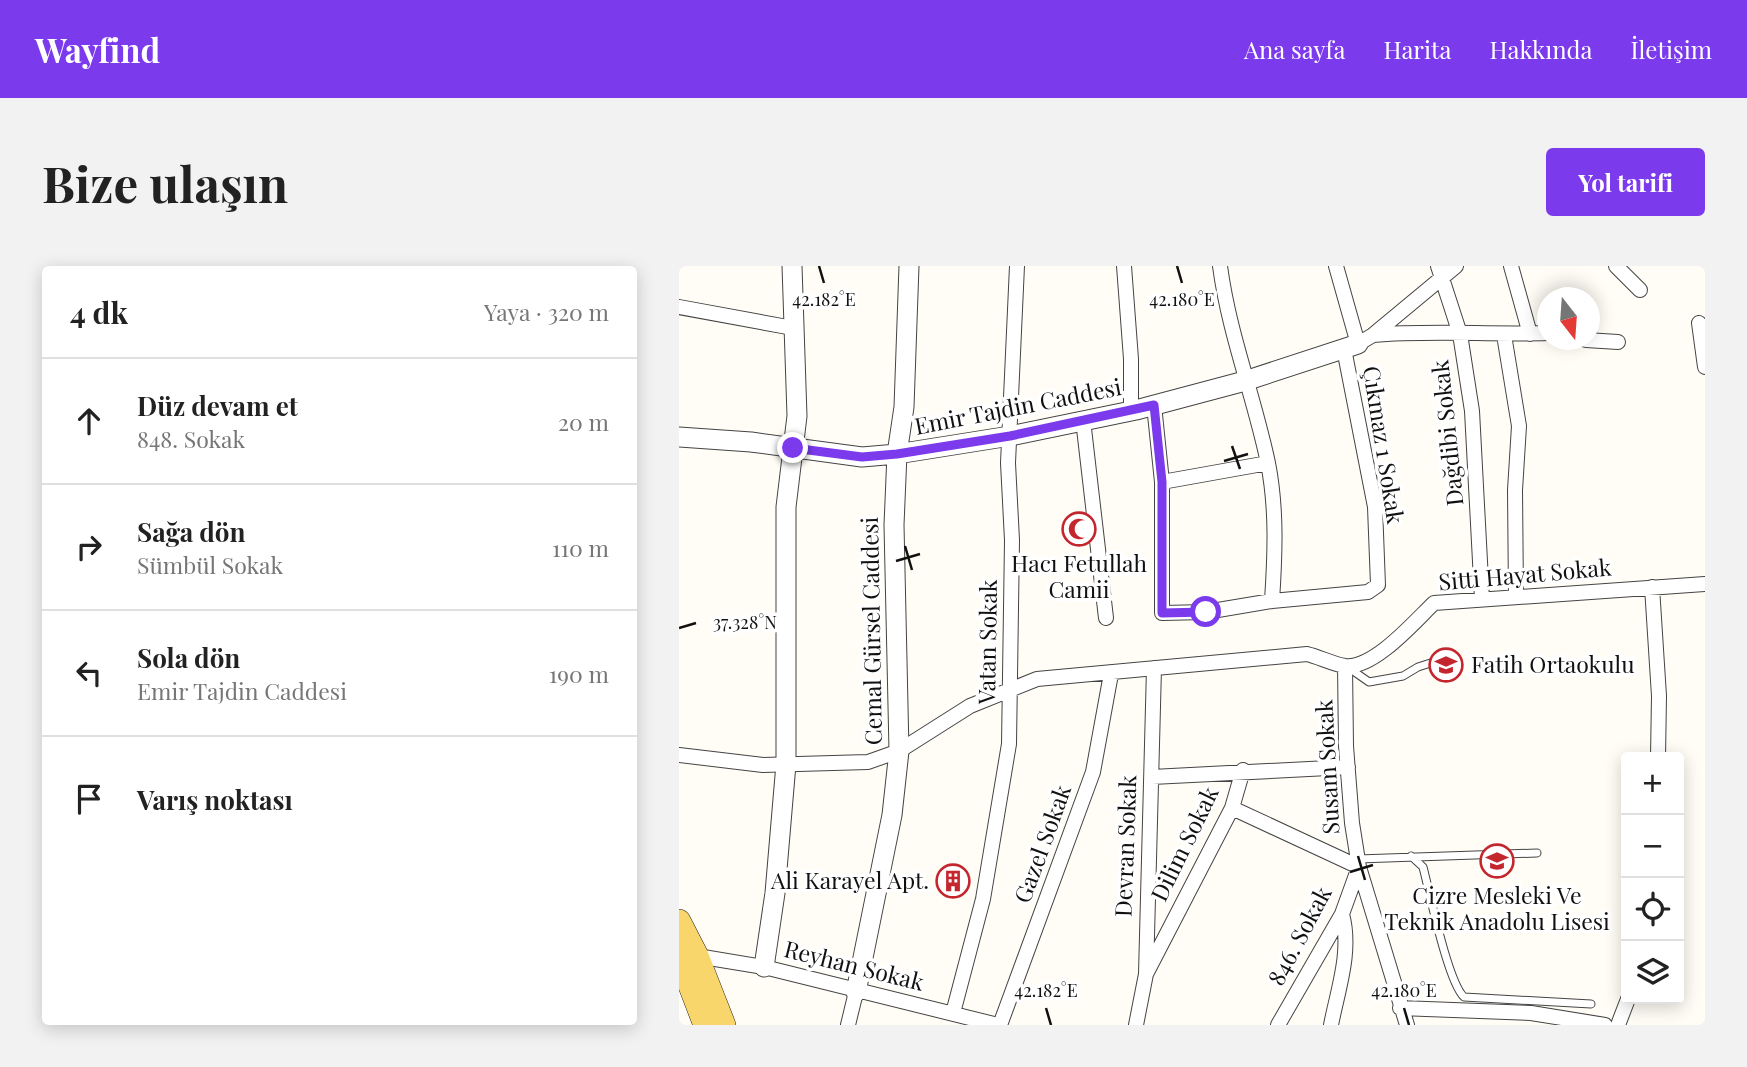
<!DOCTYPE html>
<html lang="tr">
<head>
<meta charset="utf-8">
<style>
  :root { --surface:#fff; --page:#f2f2f2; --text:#222; --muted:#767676; --line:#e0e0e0; --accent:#7c3aed }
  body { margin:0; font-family:"Playfair Display",serif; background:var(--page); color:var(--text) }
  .controls { position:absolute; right:21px; bottom:21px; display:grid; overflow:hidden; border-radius:7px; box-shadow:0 4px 18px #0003 }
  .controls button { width:63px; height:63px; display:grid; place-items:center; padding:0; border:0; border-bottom:2px solid var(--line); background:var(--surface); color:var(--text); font:35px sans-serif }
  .compass { position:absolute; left:858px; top:21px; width:63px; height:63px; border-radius:50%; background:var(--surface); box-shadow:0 4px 18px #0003; rotate:163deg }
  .stop { position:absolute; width:21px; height:21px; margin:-16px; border:5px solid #7c3aed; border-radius:50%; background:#fff }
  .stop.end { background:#7c3aed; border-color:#fff; box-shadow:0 2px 7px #0008 }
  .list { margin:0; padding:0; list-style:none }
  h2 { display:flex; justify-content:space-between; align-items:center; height:91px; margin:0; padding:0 28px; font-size:30px }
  h2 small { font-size:23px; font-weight:400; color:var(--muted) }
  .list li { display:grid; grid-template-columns:46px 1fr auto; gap:21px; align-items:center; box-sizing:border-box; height:126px; padding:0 28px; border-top:2px solid var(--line) }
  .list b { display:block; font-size:26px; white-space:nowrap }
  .list p { margin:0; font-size:23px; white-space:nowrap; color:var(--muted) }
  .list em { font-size:23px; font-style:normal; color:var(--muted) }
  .icon { flex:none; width:38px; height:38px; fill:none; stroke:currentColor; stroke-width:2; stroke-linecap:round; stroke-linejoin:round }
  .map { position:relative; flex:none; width:1026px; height:759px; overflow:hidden; border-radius:7px }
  header { display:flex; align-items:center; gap:42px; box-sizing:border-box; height:98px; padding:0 35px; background:var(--accent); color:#fff }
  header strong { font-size:33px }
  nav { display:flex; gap:38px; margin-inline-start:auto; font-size:24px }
  .intro { display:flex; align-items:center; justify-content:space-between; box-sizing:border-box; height:168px; padding:0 42px }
  h1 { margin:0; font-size:49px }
  .button { padding:18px 32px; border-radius:7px; background:var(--accent); color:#fff; font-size:24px; font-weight:700 }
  main { display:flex; gap:42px; padding:0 42px }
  aside { flex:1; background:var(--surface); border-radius:7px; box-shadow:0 4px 18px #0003 }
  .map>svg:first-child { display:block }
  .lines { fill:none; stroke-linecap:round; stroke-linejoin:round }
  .service-casing { stroke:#444; stroke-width:9 }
  .minor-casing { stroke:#444; stroke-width:16 }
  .tertiary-casing { stroke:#444; stroke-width:21 }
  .primary-casing { stroke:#222; stroke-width:24 }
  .service { stroke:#fff; stroke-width:7 }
  .minor { stroke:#fff; stroke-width:14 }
  .tertiary { stroke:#fff; stroke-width:19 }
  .primary { stroke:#f9d66b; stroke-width:23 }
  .route { stroke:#7c3aed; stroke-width:9 }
  .ticks { fill:none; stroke:#111; stroke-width:2.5 }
  .labels { text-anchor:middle; stroke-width:7; stroke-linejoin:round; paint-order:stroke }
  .street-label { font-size:23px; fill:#111; stroke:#fff }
  .poi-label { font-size:23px; fill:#111; stroke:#fff }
  .ticks-label { font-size:18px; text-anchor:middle; fill:#111; stroke:#fff; stroke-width:7; stroke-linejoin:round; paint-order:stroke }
</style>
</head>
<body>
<header>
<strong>Wayfind</strong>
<nav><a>Ana sayfa</a><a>Harita</a><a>Hakkında</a><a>İletişim</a></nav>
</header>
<div class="intro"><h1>Bize ulaşın</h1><a class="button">Yol tarifi</a></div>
<main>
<aside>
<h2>4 dk<small>Yaya · 320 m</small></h2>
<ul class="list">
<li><svg class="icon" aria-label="ahead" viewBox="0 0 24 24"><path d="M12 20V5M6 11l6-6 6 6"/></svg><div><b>Düz devam et</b><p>848. Sokak</p></div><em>20 m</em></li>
<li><svg class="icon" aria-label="right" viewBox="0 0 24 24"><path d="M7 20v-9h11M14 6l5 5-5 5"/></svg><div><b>Sağa dön</b><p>Sümbül Sokak</p></div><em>110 m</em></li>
<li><svg class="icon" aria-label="left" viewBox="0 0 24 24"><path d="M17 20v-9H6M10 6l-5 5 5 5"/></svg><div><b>Sola dön</b><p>Emir Tajdin Caddesi</p></div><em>190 m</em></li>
<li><svg class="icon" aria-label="arrive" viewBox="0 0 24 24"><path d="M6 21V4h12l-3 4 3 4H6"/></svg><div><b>Varış noktası</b></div></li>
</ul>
</aside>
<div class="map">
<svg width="1026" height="759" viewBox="0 0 1026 759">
  <rect width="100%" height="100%" fill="#fffdf5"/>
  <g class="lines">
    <defs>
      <path id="service" d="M670,402L690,416L724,410L739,401L761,394
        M732,590L744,601C751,628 769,716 785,731L912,738
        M679,593L858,587"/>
      <path id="minor" d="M445,0L452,93V144
        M541,0C550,68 575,130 589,197C598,243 596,289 593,335
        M657,0L679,78L694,69L777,0
        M759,0L781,68L793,145L803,333
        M832,0L851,68
        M937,0L961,24
        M0,41L114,62
        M1020,57L1026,101
        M694,69C752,64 810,69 869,67
        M825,69L840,160L836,224L837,331
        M907,74L939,76
        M475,139L483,216V347L527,346L593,335L689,326L699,319L696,241L665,83
        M404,154L427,352
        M483,216L589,197
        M973,321L980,430L979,491
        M666,400L667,480L673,557L680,601L728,759
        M0,489L84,499L189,496L220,485L291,440L358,413L628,388C640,391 654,398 666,400C695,403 736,355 755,337L1026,318
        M473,511L669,501
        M553,542L680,601L663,648L599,759
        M18,690L85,701L319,759
        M467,708L553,542L564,504
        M721,742L852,747L926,759
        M274,747L304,633L330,478L333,274L329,197L338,0
        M169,759L177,726
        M321,759L414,506L432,408
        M457,759L467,708L475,402
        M652,759C659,723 673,685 663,648
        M939,759L949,733"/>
      <path id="tertiary" d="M0,171L72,176L183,191L218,188L331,170L457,144L566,115L679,78
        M85,701L96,627L107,498V241L118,150L113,0
        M177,726L213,549L220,485L215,259L218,188L225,141L230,0"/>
      <path id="primary" d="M0,655L18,690L45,759
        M0,691L26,759"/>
    </defs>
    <!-- service casing -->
    <use href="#service" class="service-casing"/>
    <!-- minor casing -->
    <use href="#minor" class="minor-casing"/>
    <!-- tertiary casing -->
    <use href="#tertiary" class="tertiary-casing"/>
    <!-- primary casing -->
    <use href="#primary" class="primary-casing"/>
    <!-- service -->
    <use href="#service" class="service"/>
    <!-- minor -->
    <use href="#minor" class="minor"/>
    <!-- tertiary -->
    <use href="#tertiary" class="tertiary"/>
    <!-- primary -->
    <use href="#primary" class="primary"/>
  </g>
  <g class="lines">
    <!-- route -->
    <path class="route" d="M114,182L183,191L218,188L331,170L475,139L483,216V347L527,346"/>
  </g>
  <!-- ticks -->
  <path class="ticks" d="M140,0L145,17M498,0L503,17M553,180L561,203M545,195L569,188M226,280L233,304M217,295L241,288M0,362L17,357M679,590L686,614M671,606L694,599M367,742L372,759M725,742L730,759"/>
  <!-- icons -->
  <defs>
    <symbol id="mosque-ring" viewBox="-11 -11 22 22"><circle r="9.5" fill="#fff" stroke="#c4262e" stroke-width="1.5"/><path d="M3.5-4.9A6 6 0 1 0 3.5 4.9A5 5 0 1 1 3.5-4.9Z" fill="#c4262e"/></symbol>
    <symbol id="school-ring" viewBox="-11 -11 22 22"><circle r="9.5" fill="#fff" stroke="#c4262e" stroke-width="1.5"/><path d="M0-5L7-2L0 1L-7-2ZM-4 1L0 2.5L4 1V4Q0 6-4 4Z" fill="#c4262e"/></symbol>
    <symbol id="building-ring" viewBox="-11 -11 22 22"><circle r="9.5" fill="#fff" stroke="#c4262e" stroke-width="1.5"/><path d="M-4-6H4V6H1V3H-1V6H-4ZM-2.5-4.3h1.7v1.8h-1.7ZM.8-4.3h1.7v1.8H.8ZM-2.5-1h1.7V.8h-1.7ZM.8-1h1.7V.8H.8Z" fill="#c4262e"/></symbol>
  </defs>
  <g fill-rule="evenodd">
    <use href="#mosque-ring" x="381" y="244" width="38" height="38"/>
    <use href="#school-ring" x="748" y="380" width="38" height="38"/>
    <use href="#school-ring" x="799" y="576" width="38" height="38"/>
    <use href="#building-ring" x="255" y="596" width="38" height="38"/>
  </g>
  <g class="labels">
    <!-- street labels -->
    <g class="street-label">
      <text transform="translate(339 141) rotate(-11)" y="8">Emir Tajdin Caddesi</text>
      <text transform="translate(769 167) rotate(-96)" y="8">Dağdibi Sokak</text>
      <text transform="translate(704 179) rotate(81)" y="8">Çıkmaz 1 Sokak</text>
      <text transform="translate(846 309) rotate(-5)" y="8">Sitti Hayat Sokak</text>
      <text transform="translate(193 365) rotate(-91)" y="8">Cemal Gürsel Caddesi</text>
      <text transform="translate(309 376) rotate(-89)" y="8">Vatan Sokak</text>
      <text transform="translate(649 501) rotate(-93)" y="8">Susam Sokak</text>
      <text transform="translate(364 578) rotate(-70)" y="8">Gazel Sokak</text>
      <text transform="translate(506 578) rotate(-64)" y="8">Dilim Sokak</text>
      <text transform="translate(447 580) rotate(-88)" y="8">Devran Sokak</text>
      <text transform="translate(621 670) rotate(-62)" y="8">846. Sokak</text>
      <text transform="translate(175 700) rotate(14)" y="8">Reyhan Sokak</text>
    </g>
    <!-- poi labels -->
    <g class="poi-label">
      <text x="400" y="306">Hacı Fetullah<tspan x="400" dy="26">Camii</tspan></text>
      <text x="792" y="407" text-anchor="start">Fatih Ortaokulu</text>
      <text x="250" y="623" text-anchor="end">Ali Karayel Apt.</text>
      <text x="818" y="638">Cizre Mesleki Ve<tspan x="818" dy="26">Teknik Anadolu Lisesi</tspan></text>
    </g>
  </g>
  <g class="ticks-label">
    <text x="145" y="40">42.182°E</text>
    <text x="503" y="40">42.180°E</text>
    <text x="66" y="363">37.328°N</text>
    <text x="367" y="731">42.182°E</text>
    <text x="725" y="731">42.180°E</text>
  </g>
</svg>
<div class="controls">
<button>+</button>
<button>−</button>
<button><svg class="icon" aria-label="locate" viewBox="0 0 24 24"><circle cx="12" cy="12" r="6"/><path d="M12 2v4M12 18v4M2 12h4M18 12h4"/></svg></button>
<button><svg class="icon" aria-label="layers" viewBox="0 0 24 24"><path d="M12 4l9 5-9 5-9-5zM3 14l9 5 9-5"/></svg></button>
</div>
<svg class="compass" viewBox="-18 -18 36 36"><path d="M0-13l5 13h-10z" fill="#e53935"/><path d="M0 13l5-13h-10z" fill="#767676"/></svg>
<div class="stop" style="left:527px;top:346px"></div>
<div class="stop end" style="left:114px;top:182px"></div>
</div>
</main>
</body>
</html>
